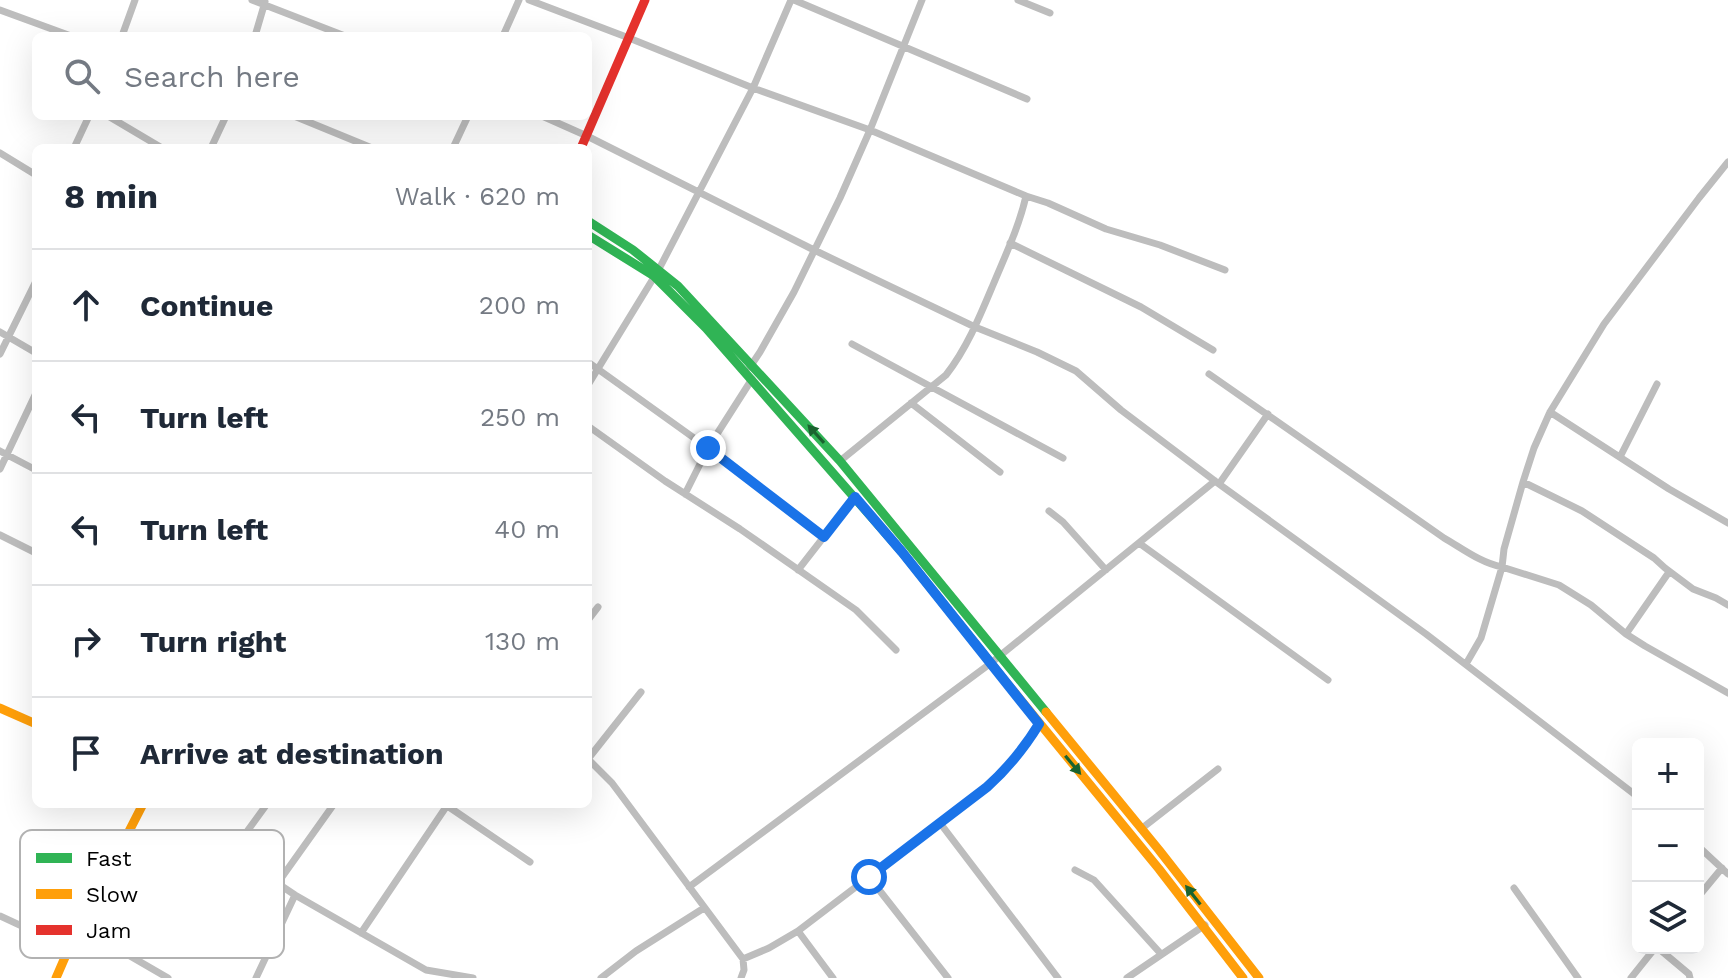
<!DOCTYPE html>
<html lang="en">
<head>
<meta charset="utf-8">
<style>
  :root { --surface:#fff; --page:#f2f2f3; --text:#1f2937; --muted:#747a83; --line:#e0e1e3 }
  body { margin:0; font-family:"Work Sans",sans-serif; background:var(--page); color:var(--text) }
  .controls { position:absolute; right:24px; bottom:24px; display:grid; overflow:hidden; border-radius:12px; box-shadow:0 8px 32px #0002 }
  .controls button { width:72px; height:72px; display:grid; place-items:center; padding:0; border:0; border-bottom:2px solid var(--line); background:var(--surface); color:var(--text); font:40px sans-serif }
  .stop { position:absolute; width:24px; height:24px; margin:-18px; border:6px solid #1a73e8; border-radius:50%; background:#fff }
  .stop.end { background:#1a73e8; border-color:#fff; box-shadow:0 2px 8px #0008 }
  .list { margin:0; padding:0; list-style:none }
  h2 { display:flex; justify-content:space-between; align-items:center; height:104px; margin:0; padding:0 32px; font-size:34px }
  h2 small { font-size:26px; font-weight:400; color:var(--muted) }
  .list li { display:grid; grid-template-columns:52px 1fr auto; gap:24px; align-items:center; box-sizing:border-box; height:112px; padding:0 32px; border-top:2px solid var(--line) }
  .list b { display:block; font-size:30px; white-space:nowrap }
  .list em { font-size:26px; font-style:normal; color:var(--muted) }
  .icon { flex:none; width:44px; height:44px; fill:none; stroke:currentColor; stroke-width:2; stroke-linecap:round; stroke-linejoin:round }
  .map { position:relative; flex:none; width:1728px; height:978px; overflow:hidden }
  .search { position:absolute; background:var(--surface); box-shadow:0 8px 32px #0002; left:32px; top:32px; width:560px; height:88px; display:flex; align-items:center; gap:20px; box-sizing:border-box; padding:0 28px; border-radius:12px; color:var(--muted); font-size:30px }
  .panel { position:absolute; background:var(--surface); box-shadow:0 8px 32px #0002; left:32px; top:144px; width:560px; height:664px; border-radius:12px }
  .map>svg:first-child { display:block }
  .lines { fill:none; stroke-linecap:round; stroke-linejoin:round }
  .street { stroke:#bdbdbd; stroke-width:7 }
  .fast { stroke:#30b455; stroke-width:9 }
  .slow { stroke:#ff9f0a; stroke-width:9 }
  .jam { stroke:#e5322d; stroke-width:9 }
  .oneway { fill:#1a632f }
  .route { stroke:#1a73e8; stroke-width:10 }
  .key { fill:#fff; stroke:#b2b2b2; stroke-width:2 }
  .key-label { font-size:22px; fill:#000 }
</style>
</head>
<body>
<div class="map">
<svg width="1728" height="978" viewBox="0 0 1728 978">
  <rect width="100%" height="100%" fill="#fff"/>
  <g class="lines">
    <!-- street -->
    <path class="street" d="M252,0L345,36
      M529,0L629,38L753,88L870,130L1026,196C1019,227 1005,256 993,285C980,316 967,348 946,375L840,461
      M794,0L1027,99
      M1018,0L1050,13
      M0,10L71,36
      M122,36L135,0
      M255,36L265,2
      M503,36L519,0
      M108,116L162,148
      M294,116L372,148
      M542,116L587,136L814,250L975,327L1037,352L1076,371L1121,410L1219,484L1426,634L1638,797
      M74,148L89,116
      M211,148L226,116
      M453,148L468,116
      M0,153L36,175
      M1728,162L1699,198L1604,324L1550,412L1534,448L1523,482L1504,549L1502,567L1559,585L1591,605L1626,634L1645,646L1728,693
      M1026,196L1048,203L1106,229L1160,245L1225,270
      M1010,243L1141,307L1213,350
      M0,332L36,353
      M852,344L1063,458
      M0,354L36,281
      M588,362L708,448L824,537
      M750,367L760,352L794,292L840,198L870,130L922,0
      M1209,374L1444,538C1463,549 1481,563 1502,567L1481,638L1466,664
      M588,385L659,269L753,88L791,0
      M911,403L1000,472
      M1550,412L1669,489L1728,523
      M588,426L665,481L740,529L856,610L896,650
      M0,451L36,470
      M1620,457L1657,384
      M0,469L36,393
      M1523,482L1582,511L1654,558L1665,568L1693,589L1716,598L1728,605
      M1219,484L1268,414
      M685,494L708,448L752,379
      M1049,511L1063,522L1106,570
      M0,535L36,553
      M1139,543L1328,680
      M798,570L855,497
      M588,620L598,607
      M1626,634L1669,572
      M588,759L612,783L743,959L769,948L798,931L833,978
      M588,759L641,692
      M267,804L235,848L234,853L237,856L295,895L426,970L473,978
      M446,805L530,862
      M940,823L1058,978
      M1141,829L1218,769
      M1698,846L1728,874
      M1075,870L1094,880L1161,954
      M869,877L948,978
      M277,884L334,804
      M689,887L991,663L1215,481
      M1514,888L1578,978
      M1698,897L1722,868
      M0,916L69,948
      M80,927L168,978
      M798,931L987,787C1007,769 1025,747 1039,724
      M361,933L448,804
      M1658,948L1689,974L1690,978
      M256,978L295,895
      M601,978L636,951L704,908
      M741,978L744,970L743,959
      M1127,978L1205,925
      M1631,978L1655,948"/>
    <!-- fast -->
    <path class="fast" d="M588,221L633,250L678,286L840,461L1046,712
      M588,235L654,276L706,328L902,552L1005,681"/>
    <!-- slow -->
    <path class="slow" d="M1005,681L1159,869L1243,978
      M0,708L36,724
      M1046,712L1159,850L1259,978
      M56,978L69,948L143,804"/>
    <!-- jam -->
    <path class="jam" d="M581,148L645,0"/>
  </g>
  <!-- one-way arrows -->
  <defs><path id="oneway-solid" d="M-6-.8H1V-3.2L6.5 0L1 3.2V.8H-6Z" transform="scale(2)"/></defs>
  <g class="oneway">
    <use href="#oneway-solid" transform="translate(816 434) rotate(-132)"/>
    <use href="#oneway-solid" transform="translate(1073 765) rotate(50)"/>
    <use href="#oneway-solid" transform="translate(1193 895) rotate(-128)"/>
  </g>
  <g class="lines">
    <!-- route -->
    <path class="route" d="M708,448L824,537L855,497L902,552L1039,724C1025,747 1007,769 987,787L869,877"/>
  </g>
  <!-- legend -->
  <rect x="20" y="830" width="264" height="128" rx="12" class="key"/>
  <rect x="36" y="853" width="36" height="10" fill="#30b455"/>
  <rect x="36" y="889" width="36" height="10" fill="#ff9f0a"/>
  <rect x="36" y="925" width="36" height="10" fill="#e5322d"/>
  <g class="key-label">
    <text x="86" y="866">Fast</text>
    <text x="86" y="902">Slow</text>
    <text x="86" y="938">Jam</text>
  </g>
</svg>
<div class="controls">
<button>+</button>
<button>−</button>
<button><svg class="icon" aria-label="layers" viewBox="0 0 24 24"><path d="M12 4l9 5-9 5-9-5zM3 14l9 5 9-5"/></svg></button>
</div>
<div class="stop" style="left:869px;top:877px"></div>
<div class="stop end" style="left:708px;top:448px"></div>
<div class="search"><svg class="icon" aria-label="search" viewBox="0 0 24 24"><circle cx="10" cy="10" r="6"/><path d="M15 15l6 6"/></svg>Search here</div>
<section class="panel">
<h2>8 min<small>Walk · 620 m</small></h2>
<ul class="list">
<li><svg class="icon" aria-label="ahead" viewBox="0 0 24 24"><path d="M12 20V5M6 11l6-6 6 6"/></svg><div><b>Continue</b></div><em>200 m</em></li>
<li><svg class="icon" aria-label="left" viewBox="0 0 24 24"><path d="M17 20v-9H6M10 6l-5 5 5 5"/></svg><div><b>Turn left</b></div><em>250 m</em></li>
<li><svg class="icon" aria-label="left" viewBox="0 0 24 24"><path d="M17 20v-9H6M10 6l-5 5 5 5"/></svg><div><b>Turn left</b></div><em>40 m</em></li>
<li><svg class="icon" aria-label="right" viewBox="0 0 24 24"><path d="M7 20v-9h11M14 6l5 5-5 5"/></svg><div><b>Turn right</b></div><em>130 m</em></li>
<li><svg class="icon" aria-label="arrive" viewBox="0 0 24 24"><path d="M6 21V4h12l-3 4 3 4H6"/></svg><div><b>Arrive at destination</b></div></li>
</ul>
</section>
</div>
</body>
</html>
